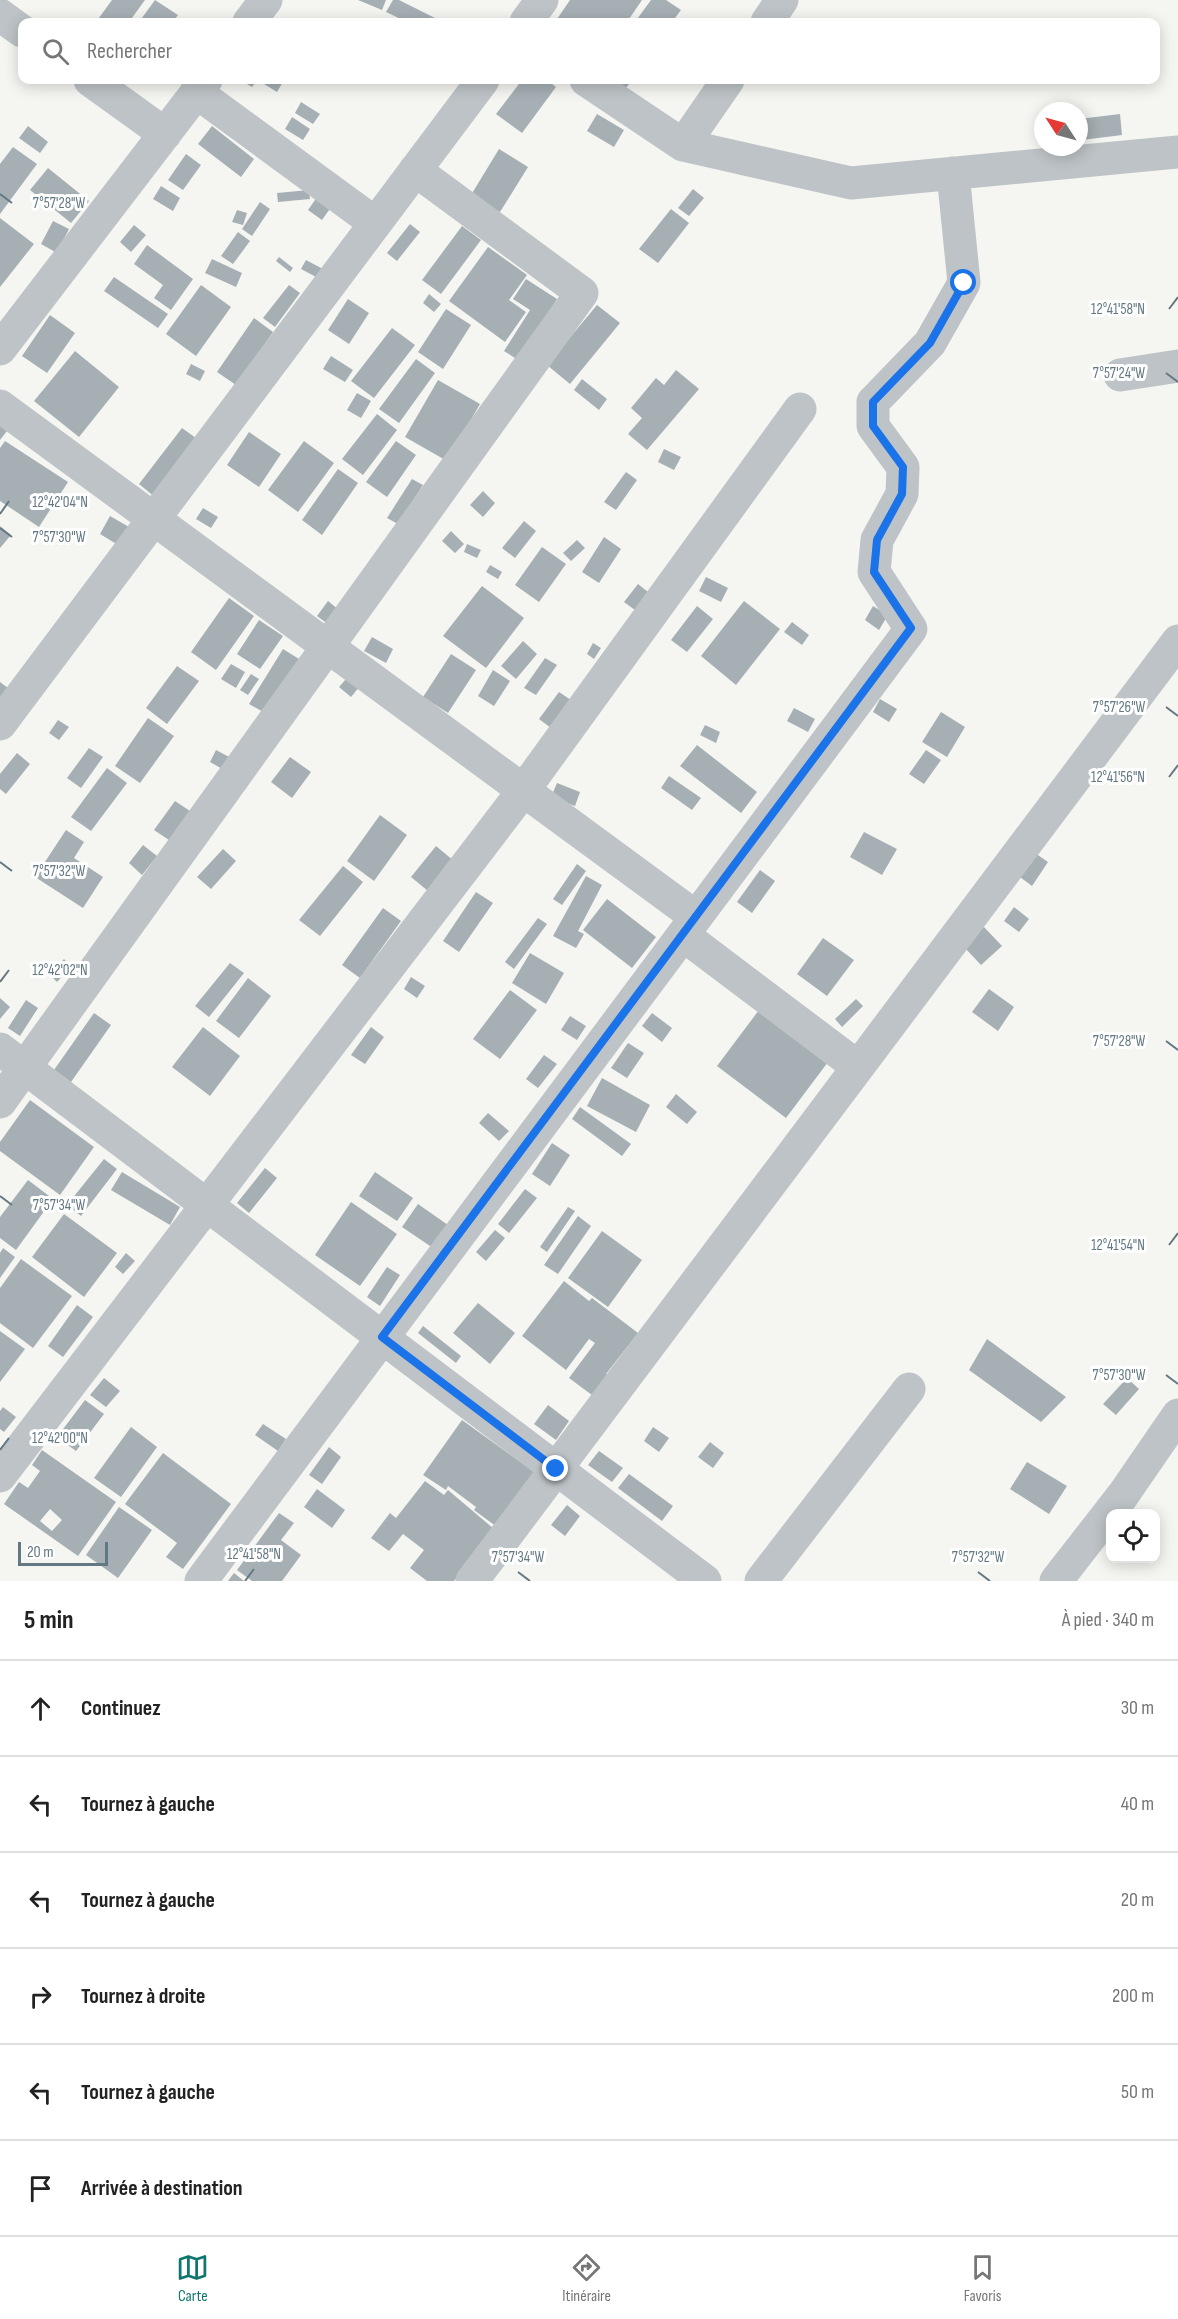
<!DOCTYPE html>
<html lang="fr">
<head>
<meta charset="utf-8">
<style>
  :root { --surface:#fff; --page:#f6f6f6; --text:#222; --muted:#767676; --line:#e0e0e0; --accent:#0f766e }
  body { margin:0; font-family:"Sofia Sans Condensed",sans-serif; background:var(--page); color:var(--text) }
  .controls { position:absolute; right:18px; bottom:18px; display:grid; overflow:hidden; border-radius:12px; box-shadow:0 3px 15px #0003 }
  .controls button { width:54px; height:54px; display:grid; place-items:center; padding:0; border:0; border-bottom:2px solid var(--line); background:var(--surface); color:var(--text); font:30px sans-serif }
  .compass { position:absolute; left:1034px; top:102px; width:54px; height:54px; border-radius:50%; background:var(--surface); box-shadow:0 3px 15px #0003; rotate:306deg }
  .scale { position:absolute; left:18px; bottom:15px; width:90px; box-sizing:border-box; padding-left:6px; border:3px solid #637883; border-top:0; font-size:16px; line-height:21px; white-space:nowrap; color:#637883; -webkit-text-stroke:4px #fff; paint-order:stroke }
  .stop { position:absolute; width:18px; height:18px; margin:-14px; border:4px solid #1a73e8; border-radius:50%; background:#fff }
  .stop.end { background:#1a73e8; border-color:#fff; box-shadow:0 2px 6px #0008 }
  .list { margin:0; padding:0; list-style:none }
  h2 { display:flex; justify-content:space-between; align-items:center; height:78px; margin:0; padding:0 24px; font-size:26px }
  h2 small { font-size:20px; font-weight:400; color:var(--muted) }
  .list li { display:grid; grid-template-columns:39px 1fr auto; gap:18px; align-items:center; box-sizing:border-box; height:96px; padding:0 24px; border-top:2px solid var(--line) }
  .list b { display:block; font-size:22px; white-space:nowrap }
  .list em { font-size:20px; font-style:normal; color:var(--muted) }
  .icon { flex:none; width:33px; height:33px; fill:none; stroke:currentColor; stroke-width:2; stroke-linecap:round; stroke-linejoin:round }
  .map { position:relative; flex:none; width:1178px; height:1581px; overflow:hidden }
  .search { position:absolute; background:var(--surface); box-shadow:0 3px 15px #0003; left:18px; right:18px; top:18px; height:66px; display:flex; align-items:center; gap:15px; box-sizing:border-box; padding:0 21px; border-radius:12px; color:var(--muted); font-size:22px }
  .sheet { height:654px; background:var(--surface) }
  nav { display:flex; justify-content:space-around; align-items:center; box-sizing:border-box; height:84px; border-top:2px solid var(--line); background:var(--surface); font-size:16px; color:var(--muted) }
  nav a { display:grid; justify-items:center; gap:3px }
  nav .on { color:var(--accent) }
  .map>svg:first-child { display:block }
  .building { fill:#a6b0b4; fill-rule:evenodd }
  .lines { fill:none; stroke-linecap:round; stroke-linejoin:round }
  .street { stroke:#bdc3c6; stroke-width:33 }
  .route { stroke:#1a73e8; stroke-width:8 }
  .ticks { fill:none; stroke:#637883; stroke-width:2 }
  .ticks-label { font-size:15px; text-anchor:middle; fill:#637883; stroke:#fff; stroke-width:6; stroke-linejoin:round; paint-order:stroke }
</style>
</head>
<body>
<div class="map">
<svg width="1178" height="1581" viewBox="0 0 1178 1581">
  <rect width="100%" height="100%" fill="#f5f5f1"/>
  <!-- building -->
  <path class="building" d="M112,0H145L129,22H96Z
    M155,0L178,15L173,22H139Z
    M358,0H386L382,10Z
    M393,0H399L443,22H407L386,12Z
    M570,0H642L627,22H555Z
    M651,0H666L681,10L672,22H635Z
    M240,80H257L252,87Z
    M266,80H284L277,92L264,84Z
    M522,80H547L556,87L522,133L496,114Z
    M614,80H632L626,88Z
    M301,102L320,114L313,124L295,113Z
    M597,114L624,130L614,147L587,131Z
    M1120,114L1122,135L1082,140L1079,119Z
    M292,117L310,129L303,140L285,129Z
    M28,126L48,142L40,153L19,138Z
    M212,126L254,159L241,177L198,144Z
    M13,147L37,164L0,214V164Z
    M499,149L528,167L500,212L471,195Z
    M186,154L201,165L183,190L168,180Z
    M48,168L89,201L71,223L30,190Z
    M161,186L180,198L173,211L153,199Z
    M693,189L704,198L689,216L678,208Z
    M309,190L310,199L278,202L277,193Z
    M320,193L334,203L322,220L308,210Z
    M260,202L270,209L252,236L242,229Z
    M671,209L689,223L658,263L639,249Z
    M237,210L247,213L243,225L232,222Z
    M0,218L34,244L0,287Z
    M53,221L69,229L57,253L41,244Z
    M410,224L420,232L397,261L387,253Z
    M134,225L146,235L131,252L120,242Z
    M462,226L481,240L441,294L422,280Z
    M238,232L250,241L233,264L221,256Z
    M147,245L193,279L171,310L154,298L163,285L134,264Z
    M488,247L527,275L509,300L526,312L505,342L449,301Z
    M279,257L293,268L290,272L276,261Z
    M212,259L242,273L236,287L205,273Z
    M306,260L323,269L318,278L301,269Z
    M114,277L168,314L158,328L104,291Z
    M526,279L557,299L518,360L504,351L530,310L513,299Z
    M201,285L231,307L196,356L166,334Z
    M289,285L300,293L275,327L263,318Z
    M429,294L441,304L434,312L423,303Z
    M348,299L369,313L349,344L328,330Z
    M597,305L620,323L570,384L547,365Z
    M446,309L471,325L443,369L418,352Z
    M50,315L75,333L47,373L22,356Z
    M254,318L273,332L236,385L217,372Z
    M392,328L415,345L374,398L351,381Z
    M75,351L119,387L79,437L34,401Z
    M331,356L353,370L345,382L323,369Z
    M416,359L435,373L399,423L379,409Z
    M191,364L205,371L200,381L186,374Z
    M676,370L699,389L647,450L628,434L642,418L631,408L656,378L664,385Z
    M582,379L607,399L599,410L574,390Z
    M438,380L480,404L447,461L405,437Z
    M357,393L371,401L361,418L347,410Z
    M377,414L397,430L363,475L342,459Z
    M0,425L7,431L0,440Z
    M182,428L200,441L156,498L139,484Z
    M249,432L281,454L259,487L227,465Z
    M5,441L68,482L39,527L0,501V448Z
    M304,441L334,463L298,512L268,490Z
    M396,441L416,455L387,497L366,482Z
    M664,449L681,457L674,470L658,462Z
    M338,469L358,483L322,535L302,520Z
    M626,472L637,480L616,510L604,502Z
    M412,479L423,485L398,524L387,518Z
    M483,491L495,503L483,517L470,505Z
    M203,508L218,517L211,528L196,519Z
    M110,516L129,527L118,545L100,534Z
    M524,521L536,531L515,558L502,548Z
    M0,526L11,535L0,548Z
    M451,531L464,544L455,553L442,541Z
    M604,537L621,549L599,583L582,572Z
    M577,540L585,548L571,561L563,553Z
    M467,544L481,550L477,558L464,552Z
    M542,547L566,564L539,602L515,585Z
    M490,565L502,572L498,579L486,572Z
    M706,577L728,588L721,602L699,591Z
    M638,584L648,592L635,610L624,602Z
    M482,586L524,618L486,668L443,636Z
    M229,598L254,616L216,670L191,652Z
    M328,601L339,610L328,624L317,616Z
    M744,601L780,629L736,685L701,656Z
    M697,606L713,619L687,652L671,640Z
    M873,606L888,615L879,630L865,620Z
    M259,620L283,636L260,669L237,654Z
    M792,622L809,635L802,645L784,632Z
    M372,637L393,649L386,663L364,651Z
    M523,641L537,654L516,679L501,666Z
    M593,643L601,648L594,659L587,654Z
    M283,649L299,659L265,713L249,704Z
    M451,654L476,670L448,713L423,697Z
    M545,658L557,665L536,695L524,688Z
    M231,664L245,672L236,688L221,679Z
    M177,666L199,681L167,724L146,708Z
    M354,670L365,680L351,697L339,687Z
    M493,670L510,681L494,706L478,696Z
    M251,674L259,679L248,695L240,690Z
    M0,682L8,688L0,698Z
    M559,692L571,700L551,728L539,719Z
    M880,699L897,709L889,722L873,712Z
    M794,708L815,719L808,732L787,721Z
    M941,712L965,727L947,757L922,742Z
    M148,718L174,736L140,783L115,766Z
    M58,720L69,727L59,740L49,733Z
    M705,725L720,732L716,743L700,735Z
    M697,745L757,792L741,813L680,766Z
    M89,748L103,757L81,788L67,778Z
    M216,750L231,758L224,770L210,762Z
    M926,750L941,760L924,784L909,774Z
    M17,753L30,764L6,794L0,789V774Z
    M290,757L311,772L292,798L271,782Z
    M107,768L127,783L91,831L71,817Z
    M669,776L701,798L692,810L661,788Z
    M557,783L580,792L575,806L551,797Z
    M175,801L190,811L169,840L154,830Z
    M380,815L407,835L374,881L347,861Z
    M66,830L84,842L74,858L103,877L83,908L35,877Z
    M864,832L897,849L882,875L850,857Z
    M143,845L157,856L142,875L129,863Z
    M436,846L454,861L428,891L411,877Z
    M223,849L236,861L211,889L197,877Z
    M1035,853L1048,862L1032,886L1020,877Z
    M577,864L586,871L562,905L553,899Z
    M343,866L363,882L320,936L299,920Z
    M760,870L775,881L752,913L737,902Z
    M586,876L602,885L578,931L584,934L576,948L553,936Z
    M476,892L493,903L459,952L443,941Z
    M607,899L656,937L632,968L583,930Z
    M1014,907L1029,919L1019,932L1004,921Z
    M383,908L401,921L360,978L342,965Z
    M538,918L547,924L514,969L505,962Z
    M984,927L1002,946L981,965L964,947Z
    M823,938L854,960L827,996L797,974Z
    M530,953L564,973L546,1004L512,983Z
    M64,959L71,967L57,982L49,974Z
    M230,963L244,973L209,1017L195,1006Z
    M411,977L425,986L417,998L404,989Z
    M248,978L271,996L239,1038L216,1021Z
    M989,989L1014,1007L998,1031L972,1012Z
    M510,990L537,1010L500,1059L473,1039Z
    M0,998L10,1007L0,1019Z
    M856,999L863,1006L842,1027L835,1019Z
    M26,1000L38,1008L20,1036L8,1028Z
    M759,1010L828,1062L786,1118L717,1066Z
    M94,1013L111,1025L71,1082L54,1070Z
    M652,1013L672,1028L662,1042L642,1026Z
    M570,1016L586,1026L577,1040L561,1030Z
    M203,1027L240,1056L210,1096L172,1067Z
    M371,1027L384,1037L365,1064L351,1055Z
    M628,1043L644,1053L627,1078L611,1068Z
    M544,1055L557,1064L538,1088L526,1079Z
    M602,1078L650,1105L636,1132L587,1106Z
    M676,1094L697,1112L687,1124L666,1107Z
    M30,1100L94,1147L60,1195L0,1151V1142Z
    M580,1107L631,1144L622,1156L572,1119Z
    M488,1113L509,1131L499,1141L479,1123Z
    M552,1143L570,1155L550,1186L532,1174Z
    M104,1159L117,1169L81,1216L67,1205Z
    M265,1168L277,1178L249,1213L237,1203Z
    M122,1172L180,1207L170,1225L111,1190Z
    M375,1172L413,1198L397,1221L359,1196Z
    M28,1180L53,1199L16,1250L0,1238V1217Z
    M525,1189L537,1198L509,1233L498,1224Z
    M351,1202L397,1234L360,1286L315,1255Z
    M418,1204L448,1225L433,1248L402,1227Z
    M568,1207L575,1211L547,1252L540,1247Z
    M64,1214L117,1253L84,1297L32,1257Z
    M578,1216L591,1226L558,1274L544,1265Z
    M495,1230L505,1238L486,1261L476,1252Z
    M602,1231L642,1260L608,1307L568,1278Z
    M3,1248L15,1257L0,1278V1253Z
    M126,1253L135,1261L123,1274L115,1267Z
    M21,1259L72,1296L33,1348L0,1323V1288Z
    M387,1267L400,1275L380,1306L367,1297Z
    M564,1281L589,1301L592,1298L638,1333L606,1374L611,1378L596,1398L569,1378L595,1343L589,1339L566,1370L522,1336Z
    M478,1303L515,1333L490,1364L453,1333Z
    M77,1305L93,1317L63,1357L48,1346Z
    M423,1326L461,1356L456,1363L418,1333Z
    M0,1331L25,1349L0,1382Z
    M987,1339L1066,1397L1041,1422L969,1370Z
    M104,1378L120,1391L106,1407L90,1395Z
    M1127,1378L1139,1389L1116,1415L1103,1404Z
    M85,1400L104,1414L76,1451L57,1437Z
    M548,1405L569,1421L556,1440L534,1424Z
    M3,1407L16,1417L4,1432L0,1429V1411Z
    M462,1420L536,1473L497,1527L474,1510L476,1507L448,1486L446,1490L423,1475Z
    M263,1424L286,1439L278,1451L255,1435Z
    M131,1427L157,1447L121,1497L94,1478Z
    M653,1427L669,1438L659,1452L644,1441Z
    M710,1442L724,1453L713,1468L698,1457Z
    M329,1447L341,1457L322,1484L309,1475Z
    M42,1450L116,1502L78,1556L4,1504L19,1482L28,1488L40,1471L32,1465ZM50,1509L62,1520L52,1531L40,1521Z
    M599,1451L623,1468L612,1482L588,1465Z
    M163,1453L231,1504L183,1569L166,1557L177,1543L125,1504Z
    M1027,1462L1067,1486L1049,1514L1010,1489Z
    M629,1474L673,1506L662,1521L618,1488Z
    M425,1481L444,1495L448,1490L494,1529L454,1581H427L410,1568L424,1550L403,1534L389,1551L371,1538L390,1513L396,1518Z
    M317,1489L345,1510L332,1528L304,1507Z
    M567,1505L580,1516L565,1536L551,1525Z
    M119,1507L152,1530L118,1578L86,1555Z
    M279,1513L294,1523L281,1540L301,1555L282,1581H252L237,1570Z
    M234,1573L244,1581H228Z"/>
  <g class="lines">
    <!-- street -->
    <path class="street" d="M0,15L22,31
      M249,22L266,0
      M526,22L542,0
      M767,22L782,0
      M90,80L165,134
      M586,80L683,145L851,183L1178,152
      M196,92L375,223
      M683,145L728,80
      M0,349L206,80
      M1120,375L1178,366
      M0,406L696,917
      M0,724L483,80
      M683,935L858,1067
      M0,1049L705,1581
      M0,1102L582,293L415,170
      M0,1476L523,791L800,409
      M201,1581L911,629L874,572L877,540L902,494L903,467L873,426V402L930,343L964,283L953,173
      M472,1581L1178,641
      M761,1581L909,1389
      M1056,1581L1123,1495L1178,1415"/>
  </g>
  <g class="lines">
    <!-- route -->
    <path class="route" d="M556,1469L382,1337L911,628L874,572L877,540L902,494L903,467L873,426V402L930,343L964,283"/>
  </g>
  <!-- ticks -->
  <path class="ticks" d="M0,194L12,203M1169,309L1178,297M1166,373L1178,382M0,514L9,501M0,528L12,537M1166,707L1178,716M1169,777L1178,765M0,862L12,871M0,982L9,970M1166,1041L1178,1050M0,1196L12,1205M1169,1245L1178,1233M1166,1375L1178,1384M0,1450L9,1438M518,1572L530,1581M978,1572L990,1581M245,1581L254,1569"/>
  <g class="ticks-label">
    <text x="59" y="208">7°57'28"W</text>
    <text x="1118" y="314">12°41'58"N</text>
    <text x="1119" y="378">7°57'24"W</text>
    <text x="60" y="507">12°42'04"N</text>
    <text x="59" y="542">7°57'30"W</text>
    <text x="1119" y="712">7°57'26"W</text>
    <text x="1118" y="782">12°41'56"N</text>
    <text x="59" y="876">7°57'32"W</text>
    <text x="60" y="975">12°42'02"N</text>
    <text x="1119" y="1046">7°57'28"W</text>
    <text x="59" y="1210">7°57'34"W</text>
    <text x="1118" y="1250">12°41'54"N</text>
    <text x="1119" y="1380">7°57'30"W</text>
    <text x="60" y="1443">12°42'00"N</text>
    <text x="254" y="1559">12°41'58"N</text>
    <text x="518" y="1562">7°57'34"W</text>
    <text x="978" y="1562">7°57'32"W</text>
  </g>
</svg>
<div class="controls">
<button><svg class="icon" aria-label="locate" viewBox="0 0 24 24"><circle cx="12" cy="12" r="6"/><path d="M12 2v4M12 18v4M2 12h4M18 12h4"/></svg></button>
</div>
<svg class="compass" viewBox="-18 -18 36 36"><path d="M0-13l5 13h-10z" fill="#e53935"/><path d="M0 13l5-13h-10z" fill="#767676"/></svg>
<div class="scale">20 m</div>
<div class="stop" style="left:964px;top:283px"></div>
<div class="stop end" style="left:556px;top:1469px"></div>
<div class="search"><svg class="icon" aria-label="search" viewBox="0 0 24 24"><circle cx="10" cy="10" r="6"/><path d="M15 15l6 6"/></svg>Rechercher</div>
</div>
<section class="sheet">
<h2>5 min<small>À pied · 340 m</small></h2>
<ul class="list">
<li><svg class="icon" aria-label="ahead" viewBox="0 0 24 24"><path d="M12 20V5M6 11l6-6 6 6"/></svg><div><b>Continuez</b></div><em>30 m</em></li>
<li><svg class="icon" aria-label="left" viewBox="0 0 24 24"><path d="M17 20v-9H6M10 6l-5 5 5 5"/></svg><div><b>Tournez à gauche</b></div><em>40 m</em></li>
<li><svg class="icon" aria-label="left" viewBox="0 0 24 24"><path d="M17 20v-9H6M10 6l-5 5 5 5"/></svg><div><b>Tournez à gauche</b></div><em>20 m</em></li>
<li><svg class="icon" aria-label="right" viewBox="0 0 24 24"><path d="M7 20v-9h11M14 6l5 5-5 5"/></svg><div><b>Tournez à droite</b></div><em>200 m</em></li>
<li><svg class="icon" aria-label="left" viewBox="0 0 24 24"><path d="M17 20v-9H6M10 6l-5 5 5 5"/></svg><div><b>Tournez à gauche</b></div><em>50 m</em></li>
<li><svg class="icon" aria-label="arrive" viewBox="0 0 24 24"><path d="M6 21V4h12l-3 4 3 4H6"/></svg><div><b>Arrivée à destination</b></div></li>
</ul>
</section>
<nav>
<a class="on"><svg class="icon" aria-label="map" viewBox="0 0 24 24"><path d="M3 6l6-2 6 2 6-2v14l-6 2-6-2-6 2zM9 4v14M15 6v14"/></svg>Carte</a>
<a><svg class="icon" aria-label="directions" viewBox="0 0 24 24"><path d="M12 3l9 9-9 9-9-9zM9 14v-3h6M13 9l2 2-2 2"/></svg>Itinéraire</a>
<a><svg class="icon" aria-label="saved" viewBox="0 0 24 24"><path d="M7 4h10v16l-5-4-5 4z"/></svg>Favoris</a>
</nav>
</body>
</html>
